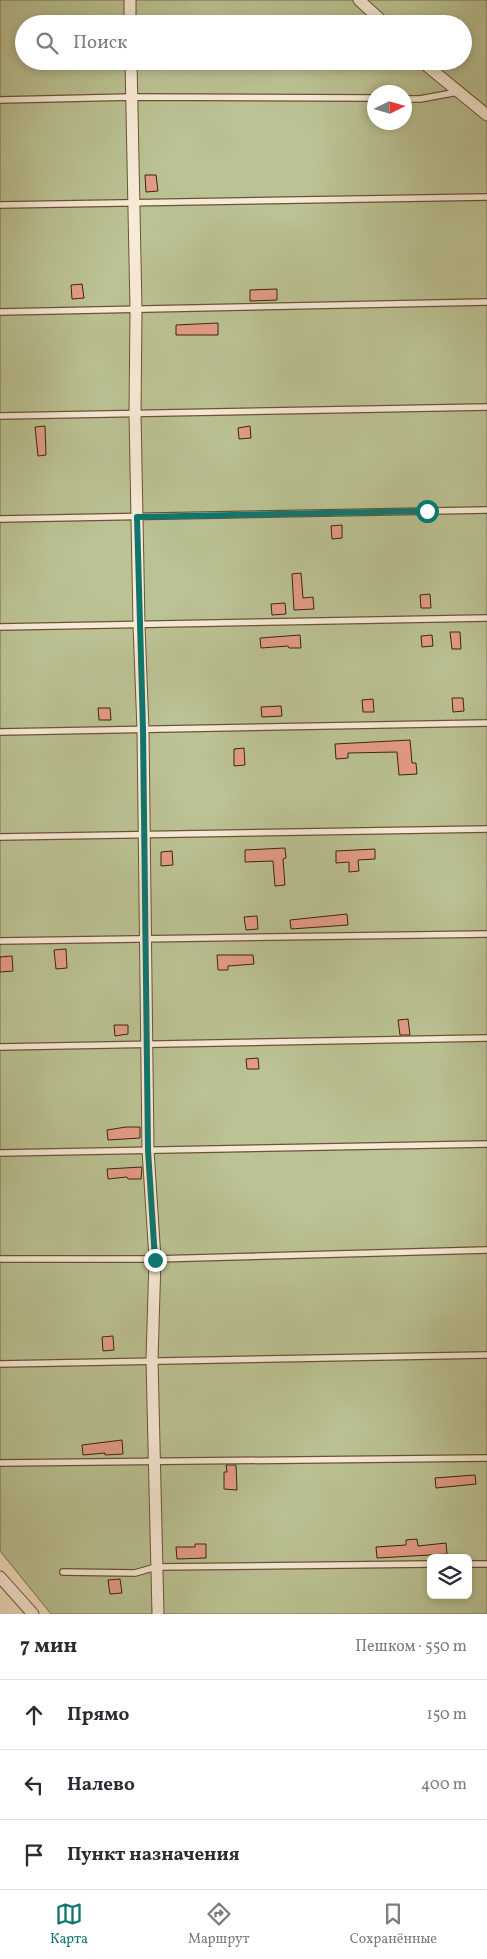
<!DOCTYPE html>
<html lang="ru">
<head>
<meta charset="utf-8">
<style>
  :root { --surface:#fff; --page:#f7f7f7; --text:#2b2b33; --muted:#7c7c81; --line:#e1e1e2; --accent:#0f766e }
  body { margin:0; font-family:Vollkorn,serif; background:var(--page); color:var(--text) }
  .controls { position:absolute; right:15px; bottom:15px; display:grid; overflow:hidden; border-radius:8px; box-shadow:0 2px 8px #0003 }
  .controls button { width:45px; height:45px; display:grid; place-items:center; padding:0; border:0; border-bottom:1px solid var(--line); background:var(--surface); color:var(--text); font:25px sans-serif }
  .compass { position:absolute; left:367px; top:85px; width:45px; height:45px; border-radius:50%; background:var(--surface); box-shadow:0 2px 8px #0003; rotate:85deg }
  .stop { position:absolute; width:15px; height:15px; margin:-11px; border:4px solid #0f766e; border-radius:50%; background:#fff }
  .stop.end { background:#0f766e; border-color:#fff; box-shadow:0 1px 5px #0008 }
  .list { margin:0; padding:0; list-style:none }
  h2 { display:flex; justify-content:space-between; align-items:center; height:65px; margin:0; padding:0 20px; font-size:21px }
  h2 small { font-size:16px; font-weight:400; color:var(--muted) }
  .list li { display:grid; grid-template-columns:32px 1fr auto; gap:15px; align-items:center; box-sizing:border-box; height:70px; padding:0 20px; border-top:1px solid var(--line) }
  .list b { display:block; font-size:19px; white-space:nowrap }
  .list em { font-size:16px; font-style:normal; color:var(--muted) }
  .icon { flex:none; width:28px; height:28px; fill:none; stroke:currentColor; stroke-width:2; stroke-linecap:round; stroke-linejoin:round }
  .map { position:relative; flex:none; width:487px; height:1614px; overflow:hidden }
  .search { position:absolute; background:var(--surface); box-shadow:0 2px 8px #0003; left:15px; right:15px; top:15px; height:55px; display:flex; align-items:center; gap:12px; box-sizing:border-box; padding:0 18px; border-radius:28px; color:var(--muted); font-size:19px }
  .sheet { height:275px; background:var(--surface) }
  nav { display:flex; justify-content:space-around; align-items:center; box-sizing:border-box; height:70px; border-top:1px solid var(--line); background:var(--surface); font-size:14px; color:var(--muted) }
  nav a { display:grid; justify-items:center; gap:2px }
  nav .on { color:var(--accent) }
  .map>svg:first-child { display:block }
  .green { fill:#bbc293; stroke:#7b7350; fill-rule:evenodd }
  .building { fill:#e49c85; stroke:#3b240e }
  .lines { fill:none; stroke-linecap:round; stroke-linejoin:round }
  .lane-casing { stroke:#6a533a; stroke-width:8 }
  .street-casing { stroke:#6a533a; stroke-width:13 }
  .lane { stroke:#f8ebd6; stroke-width:5.5 }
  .street { stroke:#f8ebd6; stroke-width:11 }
  .route { stroke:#0f766e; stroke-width:6 }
</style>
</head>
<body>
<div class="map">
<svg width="487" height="1614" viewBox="0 0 487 1614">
  <rect width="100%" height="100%" fill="#f5e0c0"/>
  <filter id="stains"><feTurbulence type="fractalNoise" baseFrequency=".004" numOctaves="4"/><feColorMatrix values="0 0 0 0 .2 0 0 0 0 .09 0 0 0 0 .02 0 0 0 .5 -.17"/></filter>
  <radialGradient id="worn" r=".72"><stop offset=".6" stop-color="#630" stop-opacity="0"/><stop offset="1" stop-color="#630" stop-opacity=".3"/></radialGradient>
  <!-- green -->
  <path class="green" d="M0,0H487V1614H51L0,1551ZM24,24H463V61H24ZM374,92H404V122H374ZM431,1558H468V1595H431Z"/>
  <!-- building -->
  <path class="building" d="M145,175H156L158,191L146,192Z
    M82,284L84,298L72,299L71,285Z
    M277,289V300L250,301V290Z
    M218,323V335H176V325Z
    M45,426L46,455L38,456L35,427Z
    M250,426L251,438L239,439L238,428Z
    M342,525V538L332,539L331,526Z
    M301,573L303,598L313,597L314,609L294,610L292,574Z
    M430,594L431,608H421L420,595Z
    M285,603L286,614L272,615L271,604Z
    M450,632H460L461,649H452Z
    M300,635L301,648H289L288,646L261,648L260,638Z
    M432,635L433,646L422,647L421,636Z
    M452,698H463L464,711L453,712Z
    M373,699L374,712H363L362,700Z
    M281,706L282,716L262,717L261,707Z
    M98,708H110L111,720H99Z
    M410,740L412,763H416L417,774L399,775L397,752L348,753V758L336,759L335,744Z
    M244,748L245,765L234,766V749Z
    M285,848L286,858L283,859L285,885L275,886L273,861L245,862V850Z
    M375,849V859L358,860L359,871L349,872V862L336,863V851Z
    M172,851L173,865L161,866V852Z
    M347,914L348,925L291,929L290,920Z
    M257,916L258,929L246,930L244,917Z
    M66,949L67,968L56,969L54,950Z
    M217,955H253L254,964L228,966V970H218Z
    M12,956L13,971L0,972V957Z
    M408,1019L410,1035H400L398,1020Z
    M114,1025H128V1034L115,1036Z
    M258,1058L259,1069H247L246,1059Z
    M126,1127H140V1138L108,1140L107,1130Z
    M142,1167L141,1179H128L127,1177L108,1179L107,1169Z
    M113,1336L114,1350L103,1351L102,1337Z
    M122,1440L123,1454L105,1455V1453L83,1455L82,1445Z
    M226,1465H236L237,1490L224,1489V1472H227Z
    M475,1475L476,1484L436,1488L435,1478Z
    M417,1539L418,1546L446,1543L447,1554L377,1558L376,1547L406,1545V1540Z
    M195,1544H206V1558L177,1559L176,1547H195Z
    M120,1579L122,1593L110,1594L108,1580Z"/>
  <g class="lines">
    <defs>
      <path id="lane" d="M404,99H420L458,92
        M0,100L132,97L374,98
        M0,205L487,197
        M0,312L487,302
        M0,416L487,407
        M0,519L487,510
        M0,627L487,618
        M0,732L487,723
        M0,837L487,829
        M0,941L487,934
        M0,1047L487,1038
        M0,1153L487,1144
        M0,1259H155L487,1250
        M0,1364L487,1355
        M0,1463L487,1458
        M468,1564H487
        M63,1572L135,1573L156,1567L431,1564"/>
      <path id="street" d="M130,0V24
        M359,0L385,24
        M131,61L136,309L135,413L139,625L143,730L148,1150L155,1259L152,1360L158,1614
        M421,61L487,115
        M0,1577L33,1614"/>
    </defs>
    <!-- lane casing -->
    <use href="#lane" class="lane-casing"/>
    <!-- street casing -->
    <use href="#street" class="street-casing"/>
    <!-- lane -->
    <use href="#lane" class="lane"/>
    <!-- street -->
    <use href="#street" class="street"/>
  </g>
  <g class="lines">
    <!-- route -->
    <path class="route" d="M155,1260L148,1150L143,730L137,517L427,511"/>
  </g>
  <rect width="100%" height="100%" filter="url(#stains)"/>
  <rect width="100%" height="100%" fill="url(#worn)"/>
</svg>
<div class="controls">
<button><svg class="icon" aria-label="layers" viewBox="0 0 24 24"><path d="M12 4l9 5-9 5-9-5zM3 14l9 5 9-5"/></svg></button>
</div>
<svg class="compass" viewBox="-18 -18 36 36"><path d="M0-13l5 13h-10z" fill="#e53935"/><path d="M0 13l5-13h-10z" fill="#7c7c81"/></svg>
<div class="stop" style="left:427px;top:511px"></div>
<div class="stop end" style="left:155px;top:1260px"></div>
<div class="search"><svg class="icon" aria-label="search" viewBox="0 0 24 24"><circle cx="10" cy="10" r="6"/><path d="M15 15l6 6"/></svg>Поиск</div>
</div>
<section class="sheet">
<h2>7 мин<small>Пешком · 550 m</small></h2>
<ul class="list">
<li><svg class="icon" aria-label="ahead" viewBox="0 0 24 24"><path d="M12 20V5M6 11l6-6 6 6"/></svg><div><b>Прямо</b></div><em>150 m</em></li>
<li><svg class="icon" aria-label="left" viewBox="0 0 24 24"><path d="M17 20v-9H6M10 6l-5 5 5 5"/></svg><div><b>Налево</b></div><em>400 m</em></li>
<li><svg class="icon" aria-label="arrive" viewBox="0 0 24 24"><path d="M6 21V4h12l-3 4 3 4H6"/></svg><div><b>Пункт назначения</b></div></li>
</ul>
</section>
<nav>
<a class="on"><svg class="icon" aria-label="map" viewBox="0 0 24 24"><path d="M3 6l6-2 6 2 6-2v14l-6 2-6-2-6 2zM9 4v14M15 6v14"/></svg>Карта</a>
<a><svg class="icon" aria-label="directions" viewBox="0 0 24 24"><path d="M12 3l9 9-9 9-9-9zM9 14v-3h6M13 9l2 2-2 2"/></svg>Маршрут</a>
<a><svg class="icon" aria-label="saved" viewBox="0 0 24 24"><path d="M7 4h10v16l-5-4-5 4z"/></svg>Сохранённые</a>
</nav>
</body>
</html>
